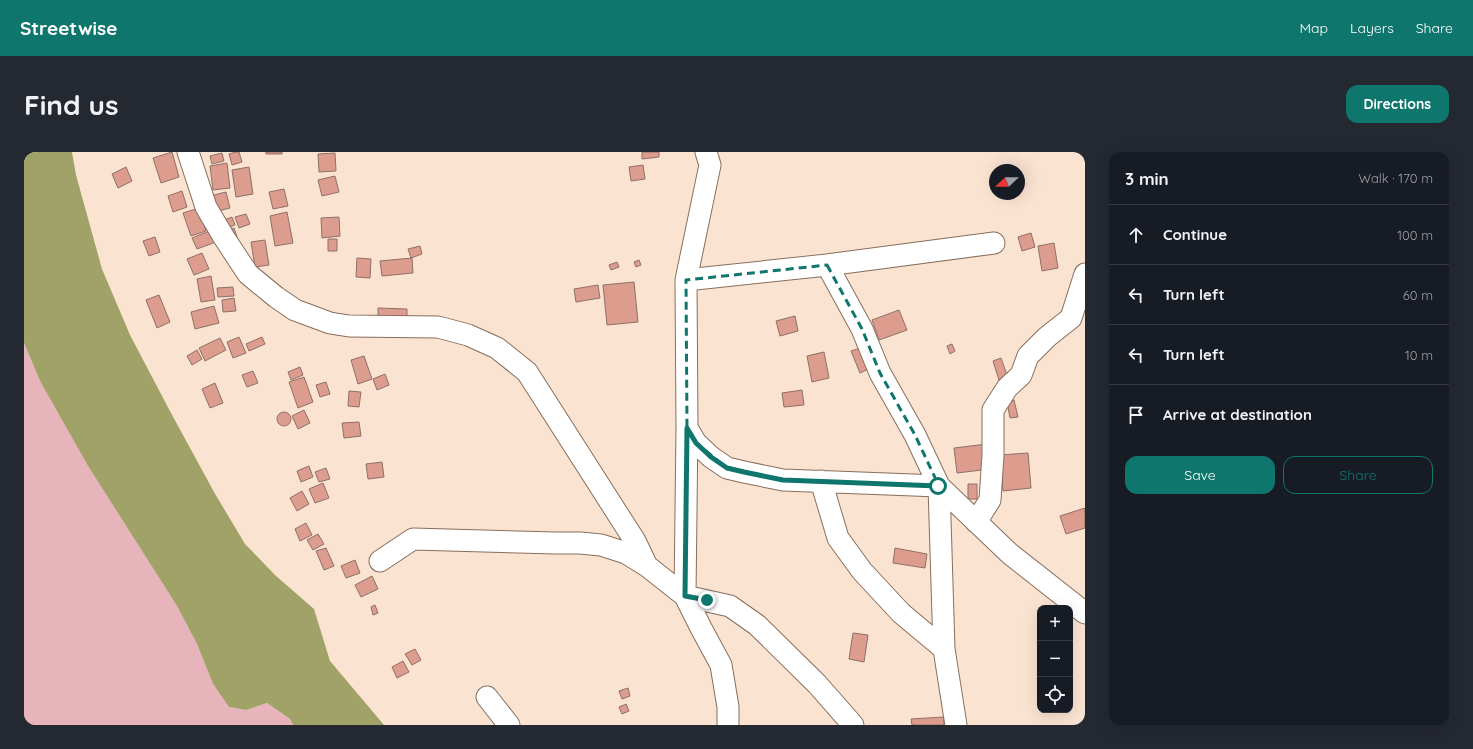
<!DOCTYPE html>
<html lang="en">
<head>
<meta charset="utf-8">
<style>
  :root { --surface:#171b24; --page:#242831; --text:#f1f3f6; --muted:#9ea1a6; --line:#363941; --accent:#0f766e }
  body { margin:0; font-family:Quicksand,sans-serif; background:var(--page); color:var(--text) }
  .controls { position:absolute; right:12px; bottom:12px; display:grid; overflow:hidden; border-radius:8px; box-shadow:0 4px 16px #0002 }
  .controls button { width:36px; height:36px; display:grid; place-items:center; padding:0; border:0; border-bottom:1px solid var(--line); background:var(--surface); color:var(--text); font:20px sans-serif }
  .compass { position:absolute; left:965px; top:12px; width:36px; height:36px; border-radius:50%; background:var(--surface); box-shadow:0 4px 16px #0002; rotate:248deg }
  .stop { position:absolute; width:12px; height:12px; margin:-9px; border:3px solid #0f766e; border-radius:50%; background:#fff }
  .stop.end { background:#0f766e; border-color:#fff; box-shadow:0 1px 4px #0008 }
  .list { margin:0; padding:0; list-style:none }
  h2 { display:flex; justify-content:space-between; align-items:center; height:52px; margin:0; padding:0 16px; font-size:17px }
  h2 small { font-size:13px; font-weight:400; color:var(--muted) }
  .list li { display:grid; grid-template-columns:26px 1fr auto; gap:12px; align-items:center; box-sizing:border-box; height:60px; padding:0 16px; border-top:1px solid var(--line) }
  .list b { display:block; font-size:15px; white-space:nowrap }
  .list em { font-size:13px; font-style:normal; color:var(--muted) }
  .actions { display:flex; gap:8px; padding:12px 16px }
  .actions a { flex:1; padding:9px 0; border:1px solid var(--accent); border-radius:12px; text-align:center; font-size:14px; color:var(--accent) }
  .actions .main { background:var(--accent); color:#fff }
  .icon { flex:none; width:22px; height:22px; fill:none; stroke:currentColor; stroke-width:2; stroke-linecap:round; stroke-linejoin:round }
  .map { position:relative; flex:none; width:1061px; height:573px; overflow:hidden; border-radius:12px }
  header { display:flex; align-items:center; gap:24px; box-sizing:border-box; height:56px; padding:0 20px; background:var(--accent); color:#fff }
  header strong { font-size:19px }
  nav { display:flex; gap:22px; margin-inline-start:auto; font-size:14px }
  .intro { display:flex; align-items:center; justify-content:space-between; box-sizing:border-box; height:96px; padding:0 24px }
  h1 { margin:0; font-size:28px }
  .button { padding:10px 18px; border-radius:12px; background:var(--accent); color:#fff; font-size:14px; font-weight:700 }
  main { display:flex; gap:24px; padding:0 24px }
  aside { flex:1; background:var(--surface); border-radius:12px; box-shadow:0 4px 16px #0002 }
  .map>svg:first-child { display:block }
  .green { fill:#e8b4bc }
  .water { fill:#a1a268 }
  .building { fill:#dc9d8f; stroke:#906f67 }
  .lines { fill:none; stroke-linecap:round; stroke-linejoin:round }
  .street-casing { stroke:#886e5b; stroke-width:23 }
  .street { stroke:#fff; stroke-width:21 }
  .route { stroke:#0f766e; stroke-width:5 }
  .marked { fill:none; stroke:#0f766e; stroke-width:3; stroke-dasharray:8 5; stroke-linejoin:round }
</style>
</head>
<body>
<header>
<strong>Streetwise</strong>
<nav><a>Map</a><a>Layers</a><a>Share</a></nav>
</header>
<div class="intro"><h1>Find us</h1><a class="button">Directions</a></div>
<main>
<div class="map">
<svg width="1061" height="573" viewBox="0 0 1061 573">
  <rect width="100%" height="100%" fill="#fbe3d1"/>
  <!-- green -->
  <path class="green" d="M0,191L16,229L64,314L153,454L173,492L189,532L205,555L222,558L243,551L266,567L269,573H0Z"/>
  <!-- water -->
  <path class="water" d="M0,0H48L52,23L78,117L106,183L147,261L190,340L221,392L251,423L290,457L306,509L360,573H269L266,567L243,551L222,558L205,555L189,532L173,492L153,454L64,314L16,229L0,191Z"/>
  <!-- building -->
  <path class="building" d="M148,0L155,25L137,31L129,6Z
    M212,0H215L218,10L208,13L205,2Z
    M242,0H258V2H242Z
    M618,0H635V5L618,7Z
    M198,1L200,9L188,12L186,4Z
    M311,1L312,19L295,20L294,2Z
    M203,11L206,36L189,38L186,14Z
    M619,13L621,27L607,29L605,15Z
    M102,15L108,29L94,36L88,22Z
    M225,15L229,42L212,45L208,18Z
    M311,24L315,40L298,44L294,28Z
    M260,37L264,54L249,57L245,40Z
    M158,39L163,55L149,60L144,44Z
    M202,40L206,56L190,60L186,44Z
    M175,56L182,79L167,84L159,61Z
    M263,60L269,91L251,94L246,64Z
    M222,62L226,72L215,76L211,65Z
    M208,65L211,73L201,77L198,69Z
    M315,65L316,84L298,86L297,66Z
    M210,76L213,85L204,88L201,80Z
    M188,78L192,90L173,97L168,86Z
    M1007,81L1011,95L998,99L994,85Z
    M131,85L136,100L125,104L119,89Z
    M304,87H313V99H304Z
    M241,88L245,113L231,115L227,90Z
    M1030,91L1034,116L1018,119L1014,94Z
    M396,94L398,102L387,106L384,97Z
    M178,101L185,117L170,123L163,107Z
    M333,106L347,107L346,126L332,125Z
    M388,106L389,121L358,124L356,109Z
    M615,108L617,113L612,115L610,110Z
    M593,110L595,115L587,118L585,113Z
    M187,124L191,148L177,150L173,127Z
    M610,130L614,170L583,173L579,133Z
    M574,133L576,146L552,150L550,137Z
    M209,135L210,144L194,145L193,136Z
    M135,143L146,170L133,176L122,148Z
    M210,146L212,159L199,160L198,148Z
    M190,154L195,171L171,177L167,160Z
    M354,156L383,157V173L354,171Z
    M875,158L883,178L855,188L848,168Z
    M771,164L774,179L756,184L752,169Z
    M215,185L222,201L209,206L203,190Z
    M238,185L241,192L225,199L222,192Z
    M196,186L202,198L181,209L175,196Z
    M928,192L931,199L926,202L923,194Z
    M839,195L847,216L836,221L827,199Z
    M173,198L178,207L168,213L163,204Z
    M800,200L805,226L788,230L783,204Z
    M340,204L348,227L334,232L327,208Z
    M977,206L984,226L975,228L969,209Z
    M276,215L279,223L267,228L264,220Z
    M229,219L234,231L223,235L218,223Z
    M361,222L365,233L353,238L349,227Z
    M280,225L289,250L274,256L265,230Z
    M302,230L306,242L296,245L292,233Z
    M191,231L199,251L186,256L178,237Z
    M778,238L780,253L760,255L758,241Z
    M325,239L337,240L335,255L324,254Z
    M990,248L994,265L986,266L983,250Z
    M280,258L286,271L274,277L268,264Z
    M253 267a7 7 0 1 1 14 0a7 7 0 1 1-14 0Z
    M335,270L337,284L320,286L318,271Z
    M963,292L966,317L933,321L930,296Z
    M1004,301L1007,336L979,339L976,303Z
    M358,310L360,325L344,327L342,312Z
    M285,314L289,325L277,330L273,319Z
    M302,316L306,327L295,330L291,320Z
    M299,331L305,346L291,351L285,337Z
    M944,332H953V347H944Z
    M278,339L285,352L273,359L266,346Z
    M1061,356V376L1042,382L1036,364Z
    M282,371L288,383L276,389L271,377Z
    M294,382L300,392L289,398L283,388Z
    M302,396L310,414L300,418L292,399Z
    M871,396L903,402L901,416L869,411Z
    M331,408L336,421L322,426L317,414Z
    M348,424L354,437L337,445L331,433Z
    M351,453L354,461L349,463L347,455Z
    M829,481L844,483L840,510L825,507Z
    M391,497L397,508L388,513L381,502Z
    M379,509L385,520L373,526L368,515Z
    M604,536L606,544L598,547L595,539Z
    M602,552L605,559L598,562L595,555Z
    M920,565V573H888L887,567Z"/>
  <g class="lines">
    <defs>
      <path id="street" d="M164,0L182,55L199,84L224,122L252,145L271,158L306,171L325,174L414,175L444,183L473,196L503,220L611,389L623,414
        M682,0L686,13L662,128L663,276L672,291L687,305L703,316L720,320L759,328L915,334L985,401L1061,461
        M803,113L838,177L856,221L891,283L915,334L920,497L932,573
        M662,128L803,113L970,91
        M663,276L661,444L706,454L733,473L793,532L829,573
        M797,329L814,386L838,419L877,461L920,497
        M952,370L966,348L969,303V258L983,236L997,223L1004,204L1023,185L1047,166L1061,122
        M356,409L389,387L532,391H556L577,393L602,401L623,414L661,444L677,476L697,513L704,555V573
        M463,545L485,573"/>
    </defs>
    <!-- street casing -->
    <use href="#street" class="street-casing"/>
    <!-- street -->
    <use href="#street" class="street"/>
  </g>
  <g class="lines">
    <!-- route -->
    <path class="route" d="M683,448L661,444L663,276L672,291L687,305L703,316L720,320L759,328L914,334"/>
  </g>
  <!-- marked area -->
  <path class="marked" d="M803,113L838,177L856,221L891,283L915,334L759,328L703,316L672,291L663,276L662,128Z"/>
</svg>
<div class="controls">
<button>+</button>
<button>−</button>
<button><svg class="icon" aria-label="locate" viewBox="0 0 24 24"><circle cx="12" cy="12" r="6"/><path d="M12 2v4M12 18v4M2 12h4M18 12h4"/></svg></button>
</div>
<svg class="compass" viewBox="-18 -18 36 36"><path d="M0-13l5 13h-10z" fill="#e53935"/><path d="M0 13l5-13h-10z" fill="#9ea1a6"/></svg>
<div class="stop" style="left:914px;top:334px"></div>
<div class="stop end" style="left:683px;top:448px"></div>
</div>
<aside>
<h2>3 min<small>Walk · 170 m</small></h2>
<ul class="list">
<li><svg class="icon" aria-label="ahead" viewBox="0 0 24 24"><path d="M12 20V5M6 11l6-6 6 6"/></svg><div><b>Continue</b></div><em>100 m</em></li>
<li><svg class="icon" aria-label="left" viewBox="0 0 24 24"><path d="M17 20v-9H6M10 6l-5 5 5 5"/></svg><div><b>Turn left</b></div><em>60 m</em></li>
<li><svg class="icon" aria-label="left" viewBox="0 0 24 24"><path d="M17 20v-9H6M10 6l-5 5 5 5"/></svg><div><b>Turn left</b></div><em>10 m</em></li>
<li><svg class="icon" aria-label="arrive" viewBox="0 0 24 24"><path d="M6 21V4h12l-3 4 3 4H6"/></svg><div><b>Arrive at destination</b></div></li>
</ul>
<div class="actions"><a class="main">Save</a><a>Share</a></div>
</aside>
</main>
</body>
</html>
